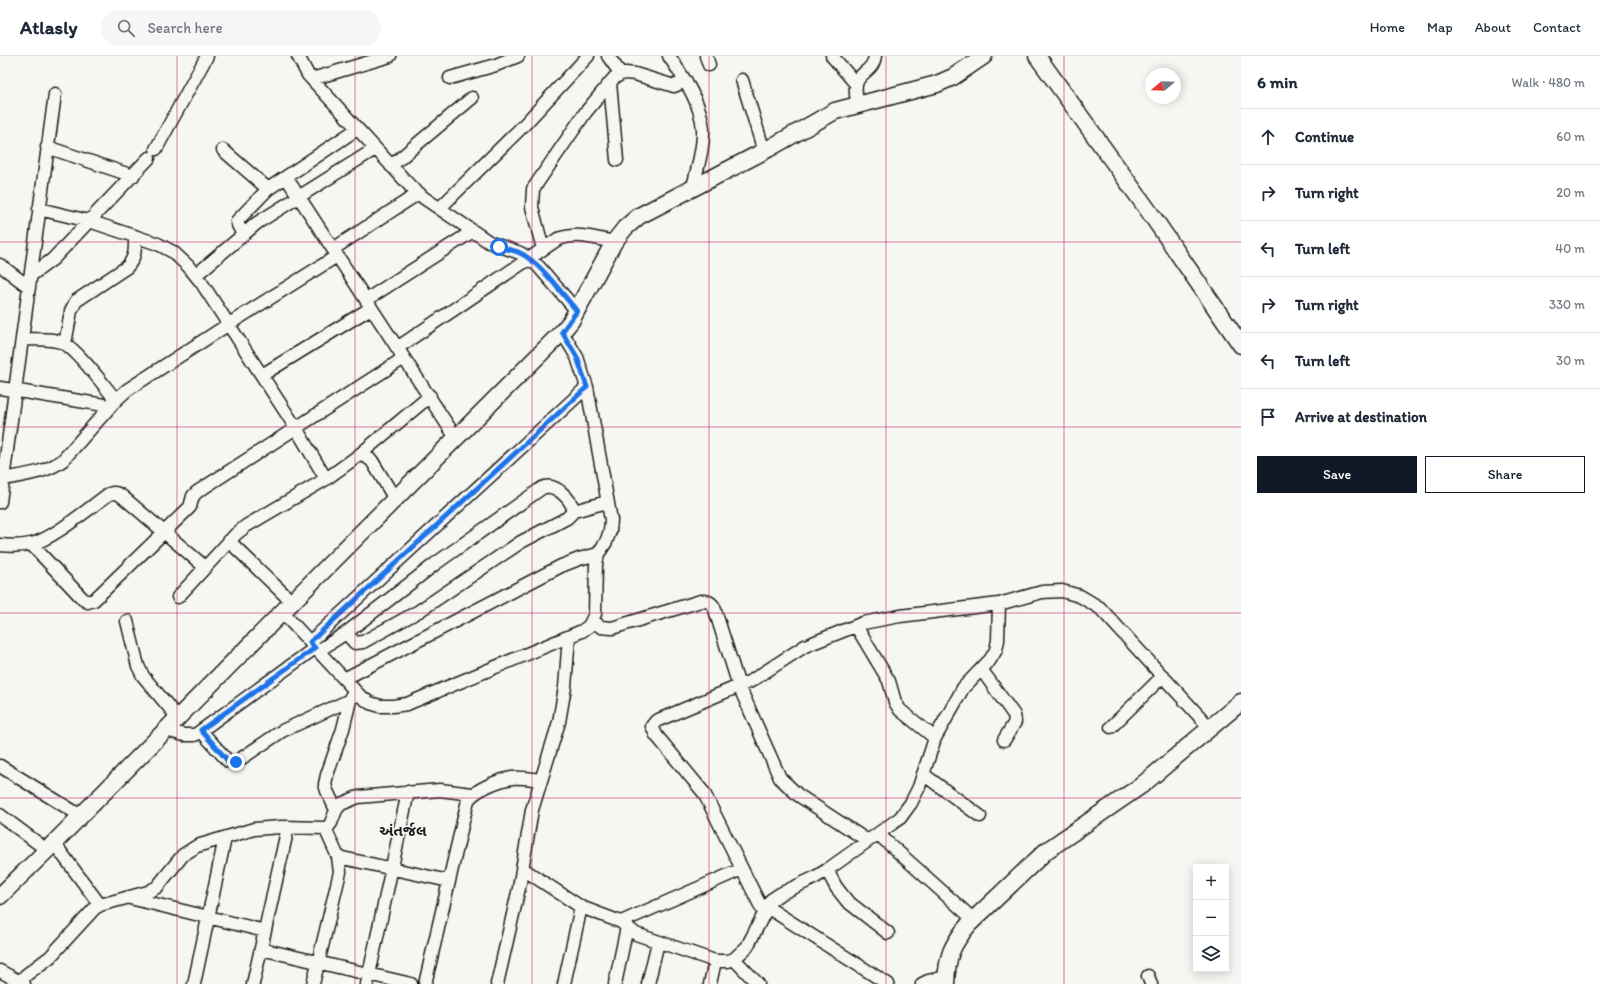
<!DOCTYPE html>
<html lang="en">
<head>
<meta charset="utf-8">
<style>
  :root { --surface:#fff; --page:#f6f6f7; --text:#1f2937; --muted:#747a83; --line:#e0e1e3; --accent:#111827 }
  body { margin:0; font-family:Itim,"Noto Sans Gujarati",sans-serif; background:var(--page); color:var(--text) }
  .controls { position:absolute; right:12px; bottom:12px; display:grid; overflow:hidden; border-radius:0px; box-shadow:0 2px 10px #0003 }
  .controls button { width:36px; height:36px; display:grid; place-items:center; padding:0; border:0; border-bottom:1px solid var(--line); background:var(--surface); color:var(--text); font:20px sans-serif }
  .compass { position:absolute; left:1145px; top:12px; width:36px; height:36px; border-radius:50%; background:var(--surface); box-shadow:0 2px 10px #0003; rotate:251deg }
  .stop { position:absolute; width:12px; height:12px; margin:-9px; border:3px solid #1a73e8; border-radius:50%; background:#fff }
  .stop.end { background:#1a73e8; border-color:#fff; box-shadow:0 1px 4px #0008 }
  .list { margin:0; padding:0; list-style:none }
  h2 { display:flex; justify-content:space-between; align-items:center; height:52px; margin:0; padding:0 16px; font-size:17px }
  h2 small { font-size:13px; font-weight:400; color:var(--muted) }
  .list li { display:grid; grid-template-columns:26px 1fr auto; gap:12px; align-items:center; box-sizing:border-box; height:56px; padding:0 16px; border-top:1px solid var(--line) }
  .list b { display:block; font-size:15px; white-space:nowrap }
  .list em { font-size:13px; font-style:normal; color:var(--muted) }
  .actions { display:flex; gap:8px; padding:12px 16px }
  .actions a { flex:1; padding:9px 0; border:1px solid var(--accent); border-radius:0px; text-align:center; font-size:14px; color:var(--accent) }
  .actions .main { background:var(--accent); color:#fff }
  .icon { flex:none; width:22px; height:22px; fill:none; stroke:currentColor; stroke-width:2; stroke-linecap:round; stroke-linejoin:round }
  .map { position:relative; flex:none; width:1241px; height:928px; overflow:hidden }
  header { display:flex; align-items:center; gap:24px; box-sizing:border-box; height:56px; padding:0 20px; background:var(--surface); border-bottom:1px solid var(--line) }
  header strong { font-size:19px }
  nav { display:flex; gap:22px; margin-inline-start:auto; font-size:14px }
  .search { width:280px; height:36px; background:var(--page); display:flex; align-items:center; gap:10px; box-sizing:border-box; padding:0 14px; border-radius:22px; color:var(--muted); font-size:15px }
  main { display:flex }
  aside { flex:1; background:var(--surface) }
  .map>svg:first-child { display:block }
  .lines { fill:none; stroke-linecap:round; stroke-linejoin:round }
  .minor-casing { stroke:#1c1c1c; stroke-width:15 }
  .tertiary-casing { stroke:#1c1c1c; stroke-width:19 }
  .minor { stroke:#f6f6f2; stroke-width:12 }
  .tertiary { stroke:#f6f6f2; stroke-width:16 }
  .route { stroke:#1a73e8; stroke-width:5 }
  .grid { fill:none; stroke:#c2185b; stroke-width:1; stroke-opacity:0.55 }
  .labels { text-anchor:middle; stroke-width:3.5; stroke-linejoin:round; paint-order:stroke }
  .quarter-label { font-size:15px; font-weight:bold; fill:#1c1c1c; stroke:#f6f6f2 }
</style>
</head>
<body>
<header>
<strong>Atlasly</strong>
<div class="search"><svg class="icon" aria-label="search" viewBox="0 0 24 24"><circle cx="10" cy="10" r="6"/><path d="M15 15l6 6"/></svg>Search here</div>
<nav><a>Home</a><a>Map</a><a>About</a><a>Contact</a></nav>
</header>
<main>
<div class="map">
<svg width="1241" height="928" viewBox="0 0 1241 928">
  <rect width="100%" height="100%" fill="#f6f6f2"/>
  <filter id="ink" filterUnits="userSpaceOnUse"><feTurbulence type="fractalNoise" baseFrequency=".025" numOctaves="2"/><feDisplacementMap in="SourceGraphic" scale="8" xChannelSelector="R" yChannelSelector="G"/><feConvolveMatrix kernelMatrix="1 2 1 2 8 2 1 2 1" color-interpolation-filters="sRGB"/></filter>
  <g filter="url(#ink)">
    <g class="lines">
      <defs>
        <path id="minor" d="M298,0L308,19L411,131L424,142L489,186L520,197L530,203L539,211L577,255
          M608,0L621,18
          M669,0C683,21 701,46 703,73C704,92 697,113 693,131
          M706,0L709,9
          M832,0L856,28
          M450,22L496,9L518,0
          M312,23L390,0
          M742,24L764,95
          M610,27L617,104
          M858,48C848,13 872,22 875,0
          M47,91L133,120
          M156,93L207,0
          M223,94L268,133
          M391,110L472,42
          M286,121L456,382
          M440,152L524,69L588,0
          M39,153L89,165L158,188L173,196L188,210L201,226L296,372L326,423L246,470L236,478L178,541
          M243,178L238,169L237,165L268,133L357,73
          M333,193L419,137
          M543,193L532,151L533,133L585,57L614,22L621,18L626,17L635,18L674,30L686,25
          M0,209L29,231
          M196,219L257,167L375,93
          M30,220L53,203L149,102
          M366,244L473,175
          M22,283C35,284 54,281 65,288C78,295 105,331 116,344
          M65,288L71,255L76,245L127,211C136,201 135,193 135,180
          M397,292L558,183C578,176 594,182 614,186
          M262,319L371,252
          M0,332L110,350
          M358,400L430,340
          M3,423C24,419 46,417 63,404L116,344L127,334L229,268L337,200
          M326,423L358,400L364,399L372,405L395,443
          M0,446L55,38
          M229,485L292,546
          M31,488L83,543L88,546L94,544L190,451L193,440L197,436L404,302
          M0,489C10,490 21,490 31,488C53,483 89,452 109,438C115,436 118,437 123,441L205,511
          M282,556L359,639L370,647L380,650H393L407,648L582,575L589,570L595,558L596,508L598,498L606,486L610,475L611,464L587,331L577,301L562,276
          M127,565L138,610L143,620L178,662
          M593,565L601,571L612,572L701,545C707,545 710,545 714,551L739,630L780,722L798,739L868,785
          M856,570L889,625L895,646L900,654L935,682
          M346,577L355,587L363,586L419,555L521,486L567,462L574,455L607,446
          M310,586L587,331
          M318,595L346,577L435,508L542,432C555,426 571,443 574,455
          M981,613L1014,659L1015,666L1004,684
          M344,623L561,510L579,503L598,498
          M1111,671L1163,620
          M166,674L184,679H195L315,592
          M201,675L228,705L236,706L282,675L350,644
          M0,710L81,760
          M923,718L980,760
          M336,754L327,735L325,728L327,719L343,673L351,640
          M0,759L47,794
          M878,778L974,864
          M54,787L100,849
          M338,801L449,825
          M523,813L581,851L621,866L636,878L715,905H728L734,903L747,891L771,844L780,838L814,822L827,814L900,762L911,747L919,731L935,682L956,645L963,632L990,604L996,594L998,584L999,548
          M827,814L836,831L847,845L888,877
          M130,842L265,875
          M767,851L888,928
          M764,857L704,737L656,679L652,670L656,665L751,625L805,590L863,567L900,560L999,548L1042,536L1062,535L1080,540L1100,552L1210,672
          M621,866L742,813
          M261,893L411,928
          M734,903L758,928
          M0,915L24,928
          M1148,920L1151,928
          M18,928L26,919L50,901L95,852L100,849L148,836L157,831L183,799L197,790L254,773L281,771L325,772L328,771L331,767L336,754L341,748L358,741L440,734L472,738
          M194,928L225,782
          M253,928L288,771
          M313,928L340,816L338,801L325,772
          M367,928L408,736
          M425,928L468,744C476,733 499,724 512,722C522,721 532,723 541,724
          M497,928L519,832L532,754L559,666L565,631L569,581
          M564,928L581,851
          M615,928L627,871
          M648,928L658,886
          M710,928L715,905
          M922,928L928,925L946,921"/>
        <path id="tertiary" d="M1037,0L1148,154L1241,289
          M0,840L47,794L316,522L562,276L571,265L614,186L625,172L639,160L768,93L835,55L937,28L953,21L984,0
          M946,928C947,900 951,890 969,868L1046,795L1142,729L1241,646"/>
      </defs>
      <!-- minor casing -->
      <use href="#minor" class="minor-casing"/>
      <!-- tertiary casing -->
      <use href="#tertiary" class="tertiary-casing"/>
      <!-- minor -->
      <use href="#minor" class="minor"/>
      <!-- tertiary -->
      <use href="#tertiary" class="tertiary"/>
    </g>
  </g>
  <g class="lines" filter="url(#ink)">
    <!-- route -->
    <path class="route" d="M236,706L228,705L201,674L315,592L310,586L587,331L577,301L562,276L577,255C562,238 540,206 520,197C514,194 506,193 499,191"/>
  </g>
  <!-- grid -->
  <path class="grid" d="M177,0V928M355,0V928M532,0V928M709,0V928M886,0V928M1064,0V928M0,186H1241M0,371H1241M0,557H1241M0,742H1241"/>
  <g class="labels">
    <!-- quarter labels -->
    <g class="quarter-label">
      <text x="403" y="780">અંતર્જલ</text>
    </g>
  </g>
</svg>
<div class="controls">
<button>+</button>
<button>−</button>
<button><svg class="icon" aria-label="layers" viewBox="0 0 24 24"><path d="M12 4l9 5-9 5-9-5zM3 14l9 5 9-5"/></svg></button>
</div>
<svg class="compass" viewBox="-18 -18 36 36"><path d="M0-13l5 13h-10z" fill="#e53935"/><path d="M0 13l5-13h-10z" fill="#747a83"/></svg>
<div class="stop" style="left:499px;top:191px"></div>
<div class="stop end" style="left:236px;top:706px"></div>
</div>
<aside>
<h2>6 min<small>Walk · 480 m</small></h2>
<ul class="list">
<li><svg class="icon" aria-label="ahead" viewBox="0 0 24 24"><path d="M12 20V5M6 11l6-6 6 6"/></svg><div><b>Continue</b></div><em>60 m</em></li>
<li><svg class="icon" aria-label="right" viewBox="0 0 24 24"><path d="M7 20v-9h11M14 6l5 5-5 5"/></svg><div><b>Turn right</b></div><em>20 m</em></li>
<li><svg class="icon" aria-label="left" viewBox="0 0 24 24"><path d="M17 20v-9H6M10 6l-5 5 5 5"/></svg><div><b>Turn left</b></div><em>40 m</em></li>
<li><svg class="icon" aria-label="right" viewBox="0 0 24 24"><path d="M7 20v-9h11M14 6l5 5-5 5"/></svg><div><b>Turn right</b></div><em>330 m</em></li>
<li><svg class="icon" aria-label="left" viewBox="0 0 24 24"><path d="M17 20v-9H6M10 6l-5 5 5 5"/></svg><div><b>Turn left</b></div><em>30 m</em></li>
<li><svg class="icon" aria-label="arrive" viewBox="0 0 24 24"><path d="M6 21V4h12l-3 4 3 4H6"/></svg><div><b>Arrive at destination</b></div></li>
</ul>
<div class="actions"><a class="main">Save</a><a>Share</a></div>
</aside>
</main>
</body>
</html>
